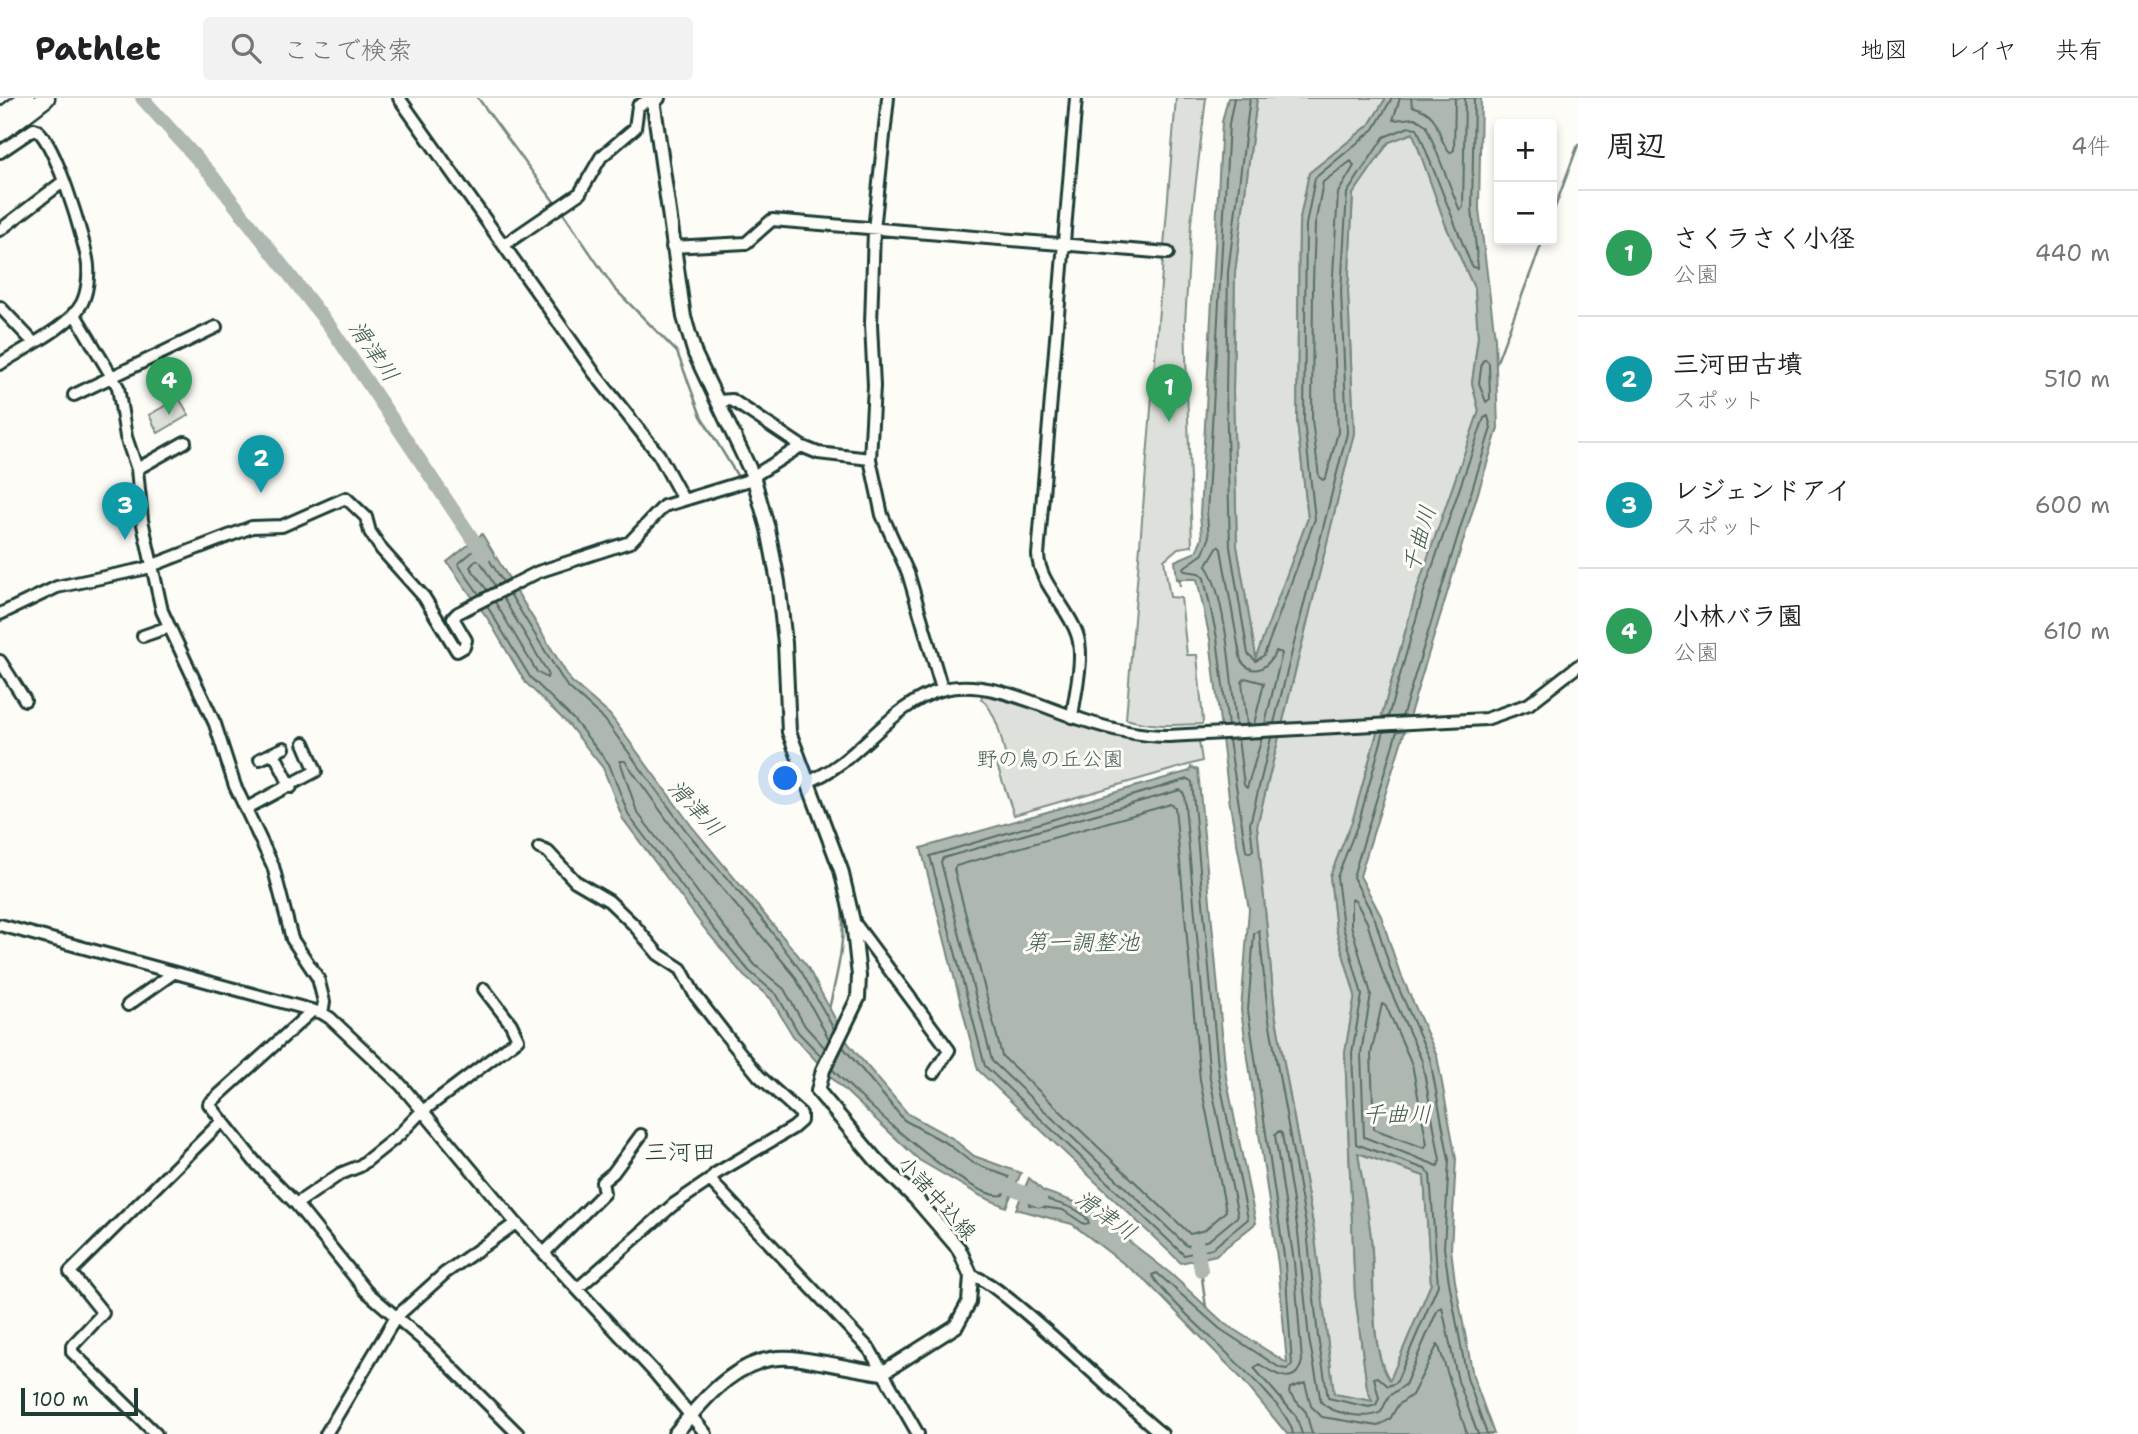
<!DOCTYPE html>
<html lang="ja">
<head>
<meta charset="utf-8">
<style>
  :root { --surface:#fff; --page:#f2f2f2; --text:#202124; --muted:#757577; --line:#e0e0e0; --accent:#1a73e8 }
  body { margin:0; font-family:"Shantell Sans","Klee One",sans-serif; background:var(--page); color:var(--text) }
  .controls { position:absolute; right:21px; top:21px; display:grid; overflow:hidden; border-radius:7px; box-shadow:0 4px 10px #0003 }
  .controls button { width:63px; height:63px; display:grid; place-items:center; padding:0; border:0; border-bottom:2px solid var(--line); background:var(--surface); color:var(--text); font:35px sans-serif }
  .scale { position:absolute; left:21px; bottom:18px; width:117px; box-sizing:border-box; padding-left:7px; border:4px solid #1f3d34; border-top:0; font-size:19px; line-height:24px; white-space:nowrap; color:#1f3d34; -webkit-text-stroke:5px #fdfcf7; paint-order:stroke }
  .you { position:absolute; left:786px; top:681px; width:24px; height:24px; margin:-18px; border:5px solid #fff; border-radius:50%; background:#1a73e8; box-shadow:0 0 0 10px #1a73e833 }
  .badge { display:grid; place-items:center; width:46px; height:46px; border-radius:50%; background:var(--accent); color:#fff; font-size:23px; font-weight:700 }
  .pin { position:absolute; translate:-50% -58px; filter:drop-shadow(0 2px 4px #0008) }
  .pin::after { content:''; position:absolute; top:37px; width:24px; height:21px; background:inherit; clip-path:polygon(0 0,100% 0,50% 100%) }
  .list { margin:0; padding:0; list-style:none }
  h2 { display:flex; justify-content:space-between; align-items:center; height:91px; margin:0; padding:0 28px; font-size:30px }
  h2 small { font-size:23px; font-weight:400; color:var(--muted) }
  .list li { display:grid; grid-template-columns:46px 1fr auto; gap:21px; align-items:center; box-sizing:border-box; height:126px; padding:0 28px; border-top:2px solid var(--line) }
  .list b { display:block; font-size:26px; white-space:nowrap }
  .list p { margin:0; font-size:23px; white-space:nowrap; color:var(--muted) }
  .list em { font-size:23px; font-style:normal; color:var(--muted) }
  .icon { flex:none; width:38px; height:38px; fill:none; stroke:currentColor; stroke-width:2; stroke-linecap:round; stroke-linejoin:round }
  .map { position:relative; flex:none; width:1578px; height:1336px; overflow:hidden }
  header { display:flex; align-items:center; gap:42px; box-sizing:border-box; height:98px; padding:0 35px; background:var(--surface); border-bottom:2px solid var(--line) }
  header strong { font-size:33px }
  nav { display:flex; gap:38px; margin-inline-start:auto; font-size:24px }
  .search { width:490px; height:63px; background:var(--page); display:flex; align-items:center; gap:18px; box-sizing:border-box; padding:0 24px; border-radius:7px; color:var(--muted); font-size:26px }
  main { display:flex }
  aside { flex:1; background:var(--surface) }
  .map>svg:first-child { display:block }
  .green { fill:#dde0db; stroke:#7e8e88; stroke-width:2 }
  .water { fill:#aeb8b1; stroke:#75877f; stroke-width:2; fill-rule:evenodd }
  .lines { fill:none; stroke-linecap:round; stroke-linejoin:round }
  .shore { stroke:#586e66; stroke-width:2 }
  .stream { stroke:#75877f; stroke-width:2.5 }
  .river { stroke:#aeb8b1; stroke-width:14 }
  .minor-casing { stroke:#1f3d34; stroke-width:16 }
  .major-casing { stroke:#1f3d34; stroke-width:18 }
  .highway-casing { stroke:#1f3d34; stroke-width:21 }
  .minor { stroke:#fdfcf7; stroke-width:10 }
  .major { stroke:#fdfcf7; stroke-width:12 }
  .highway { stroke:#fdfcf7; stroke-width:16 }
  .labels { text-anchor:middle; stroke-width:6; stroke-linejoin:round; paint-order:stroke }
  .park-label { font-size:21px; fill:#455e55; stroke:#fdfcf7 }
  .street-label { font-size:21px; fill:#1f3d34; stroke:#fdfcf7 }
  .water-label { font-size:23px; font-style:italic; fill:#435c53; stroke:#fdfcf7 }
  .quarter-label { font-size:24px; fill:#1f3d34; stroke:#fdfcf7 }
</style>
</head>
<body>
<header>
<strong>Pathlet</strong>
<div class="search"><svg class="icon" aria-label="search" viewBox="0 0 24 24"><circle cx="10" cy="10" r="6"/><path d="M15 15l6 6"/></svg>ここで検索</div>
<nav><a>地図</a><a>レイヤ</a><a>共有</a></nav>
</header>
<main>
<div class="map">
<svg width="1578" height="1336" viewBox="0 0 1578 1336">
  <rect width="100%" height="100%" fill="#fdfcf7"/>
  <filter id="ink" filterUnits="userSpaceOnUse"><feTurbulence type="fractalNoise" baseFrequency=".0143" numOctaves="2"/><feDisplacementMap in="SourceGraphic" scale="14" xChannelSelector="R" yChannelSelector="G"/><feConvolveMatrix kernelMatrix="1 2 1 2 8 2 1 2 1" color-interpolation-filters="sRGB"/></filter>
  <g filter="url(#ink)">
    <!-- green -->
    <path class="green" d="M1176,0H1206L1191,125L1185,225L1192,448L1178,450L1164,462L1170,499L1181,500L1187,557H1197L1203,623L1202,626C1175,627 1152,629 1126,621Z
      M1257,0H1386L1369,27L1309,75L1299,126L1297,324L1308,420L1256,561L1237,448L1233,294L1235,174Z
      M1413,35L1446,128L1475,192L1478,239L1472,285L1479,313L1418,488L1353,721L1330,778L1336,831L1355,897L1345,954L1355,1197L1367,1289L1373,1303L1334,1296L1314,1132L1275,915L1257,728L1354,335L1348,193L1353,96L1389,44Z
      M179,300L189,317L158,335L149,317Z
      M983,596L1128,640L1199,643L1202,663L1014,717L996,664L1006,660C1002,642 996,612 981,601Z
      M1358,1055L1424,1078L1431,1186L1390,1283C1368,1251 1376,1179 1371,1140C1368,1111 1362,1083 1358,1055Z"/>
    <!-- water -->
    <path class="water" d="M1228,0H1257L1235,174L1233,294L1237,448L1256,559L1308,420L1297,324L1299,126L1309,75L1369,27L1386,0H1481L1479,111L1495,240L1498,330L1360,778L1381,818L1398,870L1437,958L1456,1061L1451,1151L1455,1183L1473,1278L1494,1336H1287L1241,1280L1145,1182L1072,1126L1016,1111L1029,1080L1043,1093L1083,1107L1171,1176L1225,1226L1287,1265L1278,1166L1241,912L1249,811L1230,707L1210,541L1197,481H1177L1175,463L1196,454L1202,440L1200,416L1222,24ZM1413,35L1446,128L1475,192L1478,239L1472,285L1479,313L1418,488L1353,721L1330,778L1336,831L1355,897L1345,954L1355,1197L1367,1290L1372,1303L1334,1296L1314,1132L1275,915L1257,728L1354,335L1348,193L1353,96L1389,44ZM1358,1055L1424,1078L1431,1186L1390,1282C1368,1252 1375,1178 1371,1140C1368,1112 1362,1084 1358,1055Z
      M482,436L571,583L610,617L693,730L807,868L848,945L862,962L908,1016L952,1040L974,1058L1021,1075L1006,1109L981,1098L919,1062L835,983L793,938L771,901L744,878L704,830L623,721L603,670L568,626L525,584L488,521L447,464Z
      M1191,669L1198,672L1226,979L1256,1125L1216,1157L1181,1165L978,972L921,750L1190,673Z"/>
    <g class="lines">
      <!-- shore -->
      <path class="shore" d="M1250,0L1228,174L1226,294L1230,449L1248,556L1256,563L1264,557L1315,421L1304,323L1306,127L1315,80L1374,31L1392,0
        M1400,0L1393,22L1415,20L1426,27L1460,113L1463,109L1465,0
        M1411,0L1412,8C1445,17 1433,36 1450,55L1454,52L1455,0
        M1351,63L1354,68L1338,95L1332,193L1338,334L1326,380L1323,382L1319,379L1312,322L1313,184L1315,127L1323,84Z
        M1485,261L1489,265L1490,301L1486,304L1479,285L1482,264Z
        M487,492L470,469L476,462L480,463L495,488
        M479,496L458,466L478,449L482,450L503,484
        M510,496L566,587L605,622L687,734L761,820L801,873L834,931
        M495,504L537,574L547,580L548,575L503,500
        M487,508L530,579L573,621L609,666L629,718L710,826L749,873L777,897L798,934L821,958
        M1388,619L1425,490L1484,320L1488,318L1491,330L1402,619
        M1274,625L1347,335L1341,193L1347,95L1384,39L1409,29L1417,30L1472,169L1478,170L1472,111L1474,0
        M1236,627C1232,591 1226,495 1206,468L1218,448L1221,451L1241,563C1255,580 1268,569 1276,553L1282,555L1265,626
        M1247,627L1242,584L1245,580L1264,585L1254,626
        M1228,628L1217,540L1204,480L1199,475L1185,473L1183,470L1203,456L1209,441L1207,416L1229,26L1234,0
        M1397,633L1353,779L1375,821L1391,873L1430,961L1449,1062L1444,1150L1449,1184L1467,1280L1487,1336
        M1238,641L1244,687L1247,690L1262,640
        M1229,642L1246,753L1249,755L1253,752L1250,726L1271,640
        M1188,681L1192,684L1219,980L1248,1121L1213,1150L1184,1157L985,968L930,758Z
        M1180,692L1184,696L1210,981L1238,1118L1209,1142L1187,1148L992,963L941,764L943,760Z
        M1171,706L1175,709L1200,982L1226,1113L1205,1132L1190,1136L1002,958L954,771L956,768Z
        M1351,801L1355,802L1367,824L1383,876L1422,963L1440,1062L1438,1068L1364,1039L1361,955L1371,896L1351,827Z
        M1382,906L1386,908L1412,966L1427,1046L1424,1050L1374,1031L1371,956Z
        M825,950L805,928L784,891L755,867L717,820L637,714L620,663H625L680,740L794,877L829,941
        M832,971C857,997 970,1104 1003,1097L1009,1079L971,1064L948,1046L904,1022L843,949
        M1034,1095C1050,1107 1082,1106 1089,1125L1084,1126L1063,1112L1029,1107L1030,1097Z
        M1293,1336C1289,1301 1174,1214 1152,1177L1157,1175L1220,1231L1280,1270L1287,1271L1292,1267L1285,1165L1248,912L1254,836L1259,832L1268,916L1307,1133L1318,1239L1328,1300L1369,1309L1376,1307L1379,1300L1374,1280L1378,1279L1388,1288L1396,1285L1438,1187L1430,1077L1425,1071L1356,1046L1352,955L1362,897L1343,829L1337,779L1359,723L1384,633
        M1302,1336L1296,1318L1254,1270L1259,1266C1274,1276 1296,1290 1302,1263L1294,1164L1275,1037L1279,1033L1282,1036L1298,1134L1309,1241L1321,1304C1332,1316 1367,1322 1381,1314L1389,1298L1405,1287L1438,1211L1442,1209L1458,1283L1478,1336
        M1312,1336L1306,1314L1289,1295L1290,1290L1305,1285L1311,1308L1322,1319L1378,1328L1390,1321L1398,1307L1412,1297L1438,1246L1467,1336"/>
      <!-- stream -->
      <path class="stream" d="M478,0L555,105
        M561,112L614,190L677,254L701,318L738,379
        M1552,117L1578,47
        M1496,266L1543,142
        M1179,481L1180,487
        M782,632C799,692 835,748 842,810C846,843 836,880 829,911
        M1201,1172L1206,1210"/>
      <!-- river -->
      <path class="river" d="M142,0L210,75L331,230L484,458
        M998,1084L1040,1102
        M1196,1143L1201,1172"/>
      <defs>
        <path id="minor" d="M399,0L595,276L659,357L683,401
          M888,0L874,132L871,226L874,288L870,361L882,417L908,475L942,591
          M0,54L34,31C52,32 87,148 88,168C89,179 87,195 82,205C70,229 22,251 0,266
          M0,132L64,83
          M504,147L580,95L601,59L635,30L638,8L653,0
          M672,149L746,145L772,122L1168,155
          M0,209L34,245
          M74,215L118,289L126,339L137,371L142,422L162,513L215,626L235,688L273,768L292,841L318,880L324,904L322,915
          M74,297L216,229
          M718,303L732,302L801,348
          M137,371L185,344
          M0,516L57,489L143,471L252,429L282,428L346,400L366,419L370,434L382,452L424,499L457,553L464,549L466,542L453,520L458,515L538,474L630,444L664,408L746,383L801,348L818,355L870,361
          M143,538L169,529
          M0,563L25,602
          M1072,619C1075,594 1085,559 1077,536C1068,509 1039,485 1038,457L1076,0
          M274,655L291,689
          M260,661L284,650
          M807,684C858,666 888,607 941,592C985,579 1039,608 1080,621C1109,631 1138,638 1168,638L1486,621L1529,606L1578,568
          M247,710L316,673L304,645
          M539,750L548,754L575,783L609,803L634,827L658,856L681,871L695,897L725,936L759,978L801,1016V1023L793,1030L715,1076L710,1082L870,1252L918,1336
          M853,823L949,952L934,975
          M0,827L322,915L330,920L401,987L516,1125L655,1275L706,1336
          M128,907L172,876
          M312,913L209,1006L255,1064L296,1106L366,1193L432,1250L518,1336
          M296,1106L340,1076L360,1068L399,1037L420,1015L518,941L511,926L484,891
          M545,1154L604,1095L602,1084L613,1075L641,1037
          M971,1178C992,1175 1132,1314 1162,1336
          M577,1191L673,1107L710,1082
          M156,1336L72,1254V1248L103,1215L70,1174L222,1023
          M326,1336L396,1219L445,1175L516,1125"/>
        <path id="major" d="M658,0L653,1L684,219L695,256L753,378L768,431L778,484L785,545L789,634L841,772L853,823L859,878L858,900L823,972L818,993L876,1062L916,1101L959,1151L971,1178L969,1204L956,1228L882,1275C852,1271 822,1263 792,1260C740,1255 704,1301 675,1336"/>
        <path id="highway" d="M0,20L26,0
          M0,35L46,0"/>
      </defs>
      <!-- minor casing -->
      <use href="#minor" class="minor-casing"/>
      <!-- major casing -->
      <use href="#major" class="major-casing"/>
      <!-- highway casing -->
      <use href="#highway" class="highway-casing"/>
      <!-- minor -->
      <use href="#minor" class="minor"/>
      <!-- major -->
      <use href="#major" class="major"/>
      <!-- highway -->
      <use href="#highway" class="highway"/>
    </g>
  </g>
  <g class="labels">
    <!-- park labels -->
    <g class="park-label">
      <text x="1050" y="668">野の鳥の丘公園</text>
    </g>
    <!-- street labels -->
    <g class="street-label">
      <text transform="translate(937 1100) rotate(48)" y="7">小諸中込線</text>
    </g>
    <!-- water labels -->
    <g class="water-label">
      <text transform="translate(374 253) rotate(55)" y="8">滑津川</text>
      <text transform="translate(1419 441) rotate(-74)" y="8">千曲川</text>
      <text transform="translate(696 710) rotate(47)" y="8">滑津川</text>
      <text x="1082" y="852">第一調整池</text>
      <text x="1397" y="1024">千曲川</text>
      <text transform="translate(1106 1117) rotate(35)" y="8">滑津川</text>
    </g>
    <!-- quarter labels -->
    <g class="quarter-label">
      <text x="680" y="1062">三河田</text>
    </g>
  </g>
</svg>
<div class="controls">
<button>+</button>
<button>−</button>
</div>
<div class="scale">100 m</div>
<div class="you"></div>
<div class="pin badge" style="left:1169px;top:324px;background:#2e9e5b">1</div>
<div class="pin badge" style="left:261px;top:395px;background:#0f9aa8">2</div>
<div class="pin badge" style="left:125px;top:442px;background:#0f9aa8">3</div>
<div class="pin badge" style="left:169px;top:317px;background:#2e9e5b">4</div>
</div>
<aside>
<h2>周辺<small>4件</small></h2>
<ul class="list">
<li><span class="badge" style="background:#2e9e5b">1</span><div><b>さくラさく小径</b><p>公園</p></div><em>440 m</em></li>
<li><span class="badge" style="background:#0f9aa8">2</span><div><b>三河田古墳</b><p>スポット</p></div><em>510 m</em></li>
<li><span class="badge" style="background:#0f9aa8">3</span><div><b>レジェンドアイ</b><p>スポット</p></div><em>600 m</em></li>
<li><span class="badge" style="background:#2e9e5b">4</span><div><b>小林バラ園</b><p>公園</p></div><em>610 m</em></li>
</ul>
</aside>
</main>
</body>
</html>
